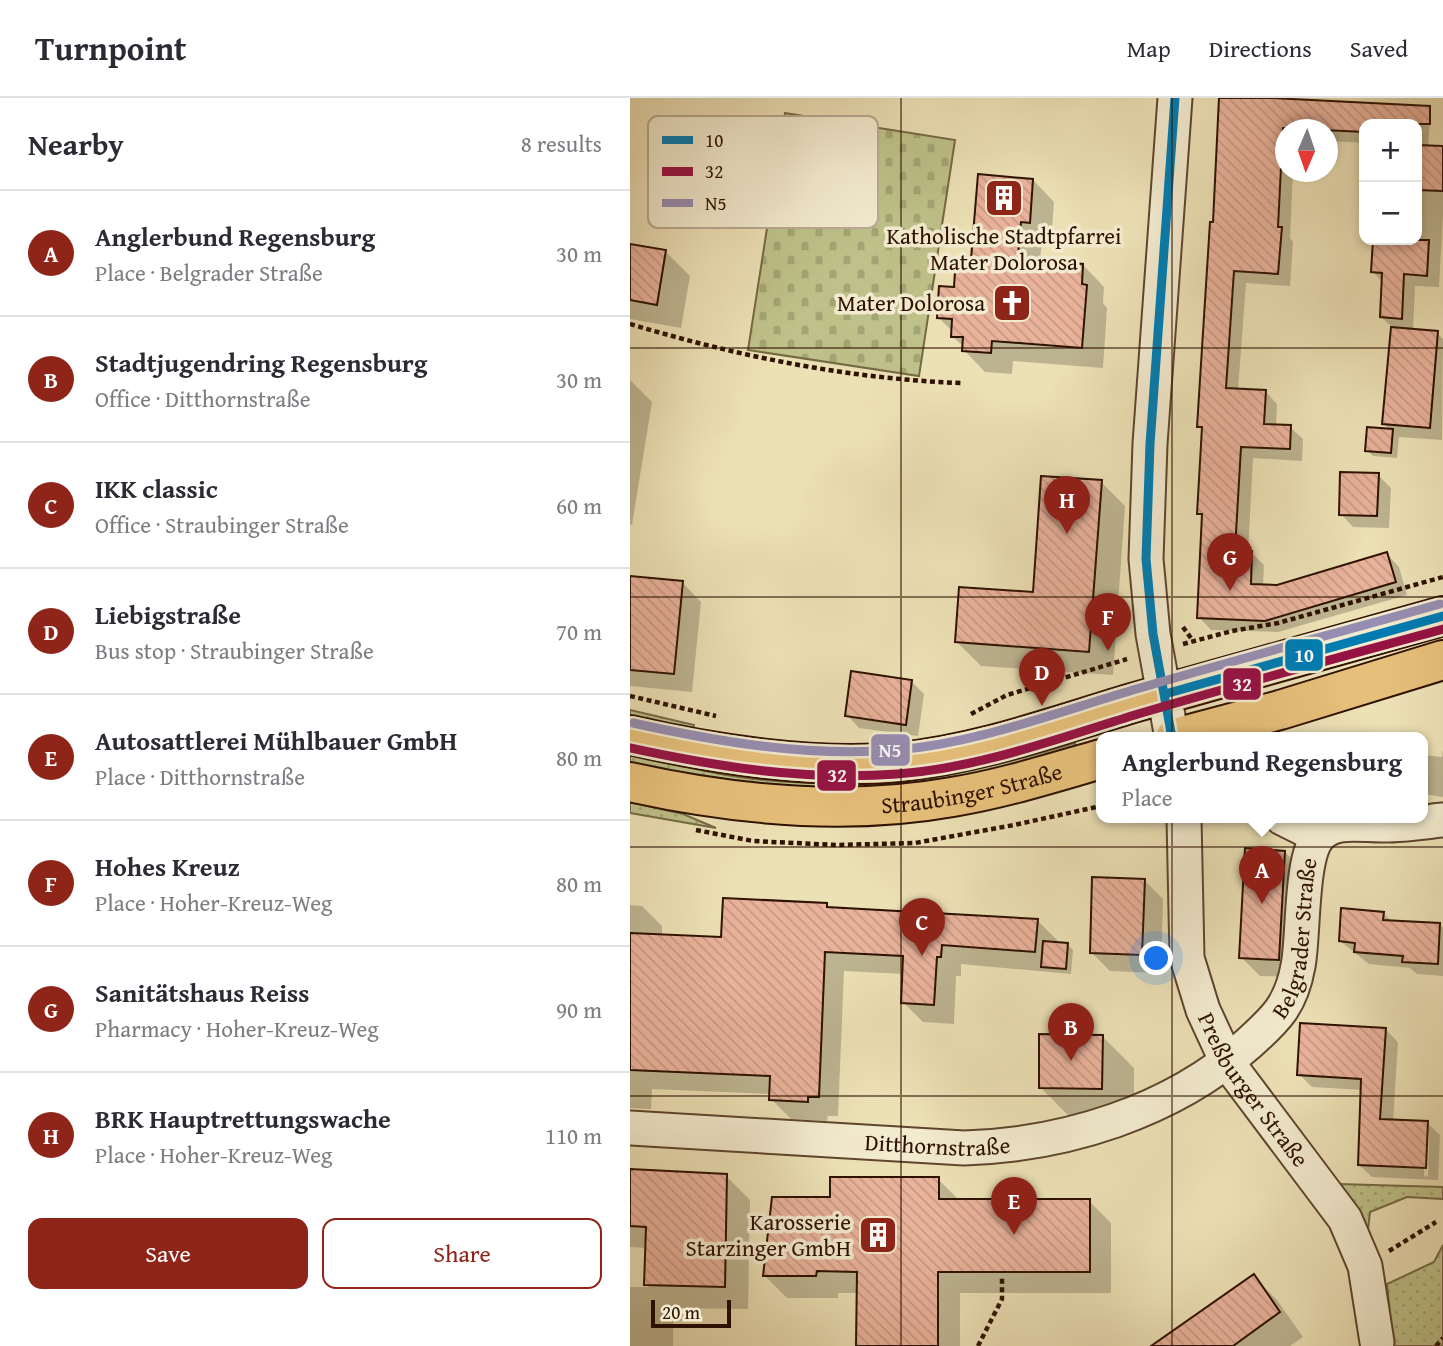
<!DOCTYPE html>
<html lang="en">
<head>
<meta charset="utf-8">
<style>
  :root { --surface:#fff; --page:#f2f2f3; --text:#2b2b33; --muted:#7c7c81; --line:#e1e1e2; --accent:#8f2418 }
  body { margin:0; font-family:"Gentium Book Plus",serif; background:var(--page); color:var(--text) }
  .controls { position:absolute; right:21px; top:21px; display:grid; overflow:hidden; border-radius:14px; box-shadow:0 4px 10px #0003 }
  .controls button { width:63px; height:63px; display:grid; place-items:center; padding:0; border:0; border-bottom:2px solid var(--line); background:var(--surface); color:var(--text); font:35px sans-serif }
  .compass { position:absolute; left:645px; top:21px; width:63px; height:63px; border-radius:50%; background:var(--surface); box-shadow:0 4px 10px #0003; rotate:182deg }
  .scale { position:absolute; left:21px; bottom:18px; width:80px; box-sizing:border-box; padding-left:7px; border:4px solid #2e1100; border-top:0; font-size:19px; line-height:24px; white-space:nowrap; color:#2e1100; -webkit-text-stroke:5px #f3ebcf; paint-order:stroke }
  .you { position:absolute; left:527px; top:861px; width:24px; height:24px; margin:-18px; border:5px solid #fff; border-radius:50%; background:#1a73e8; box-shadow:0 0 0 10px #1a73e833 }
  .badge { display:grid; place-items:center; width:46px; height:46px; border-radius:50%; background:var(--accent); color:#fff; font-size:23px; font-weight:700 }
  .pin { position:absolute; translate:-50% -58px; filter:drop-shadow(0 2px 4px #0008) }
  .pin::after { content:''; position:absolute; top:37px; width:24px; height:21px; background:inherit; clip-path:polygon(0 0,100% 0,50% 100%) }
  .popup { position:absolute; left:466px; top:634px; width:332px; height:91px; box-sizing:border-box; display:grid; place-content:center; border-radius:14px; background:var(--surface); filter:drop-shadow(0 2px 5px #0005); font-size:23px; white-space:nowrap; color:var(--muted) }
  .popup b { font-size:26px; color:var(--text) }
  .popup::after { content:''; position:absolute; left:50%; top:100%; margin-left:-14px; border:14px solid transparent; border-top-color:var(--surface) }
  .list { margin:0; padding:0; list-style:none }
  h2 { display:flex; justify-content:space-between; align-items:center; height:91px; margin:0; padding:0 28px; font-size:30px }
  h2 small { font-size:23px; font-weight:400; color:var(--muted) }
  .list li { display:grid; grid-template-columns:46px 1fr auto; gap:21px; align-items:center; box-sizing:border-box; height:126px; padding:0 28px; border-top:2px solid var(--line) }
  .list b { display:block; font-size:26px; white-space:nowrap }
  .list p { margin:0; font-size:23px; white-space:nowrap; color:var(--muted) }
  .list em { font-size:23px; font-style:normal; color:var(--muted) }
  .actions { display:flex; gap:14px; padding:21px 28px }
  .actions a { flex:1; padding:16px 0; border:2px solid var(--accent); border-radius:14px; text-align:center; font-size:24px; color:var(--accent) }
  .actions .main { background:var(--accent); color:#fff }
  .map { position:relative; flex:none; width:813px; height:1248px; overflow:hidden }
  header { display:flex; align-items:center; gap:42px; box-sizing:border-box; height:98px; padding:0 35px; background:var(--surface); border-bottom:2px solid var(--line) }
  header strong { font-size:33px }
  nav { display:flex; gap:38px; margin-inline-start:auto; font-size:24px }
  main { display:flex }
  aside { flex:1; background:var(--surface) }
  .map>svg:first-child { display:block }
  .green { fill:url(#green-dots); stroke:#766944; stroke-width:2 }
  .cemetery { fill:url(#cemetery-stones); stroke:#766944; stroke-width:2 }
  .shadow { fill:#0003; fill-rule:evenodd }
  .building { fill:url(#building-back-hatch); stroke:#2e1100; stroke-width:2 }
  .lines { fill:none; stroke-linecap:round; stroke-linejoin:round }
  .minor-casing { stroke:#5e452d; stroke-width:37 }
  .major-casing { stroke:#2e1100; stroke-width:42 }
  .path { stroke:#2e1100; stroke-width:4.5; stroke-dasharray:5 3.5; stroke-linecap:butt }
  .minor { stroke:#f3ebcf; stroke-width:33 }
  .major { stroke:#e6c07a; stroke-width:38 }
  .bus-1-casing { stroke:#f3ebcf; stroke-width:14 }
  .bus-2-casing { stroke:#f3ebcf; stroke-width:14 }
  .bus-3-casing { stroke:#f3ebcf; stroke-width:14 }
  .bus-1 { stroke:#007cb1; stroke-width:9 }
  .bus-2 { stroke:#961244; stroke-width:9 }
  .bus-3 { stroke:#968eb2; stroke-width:9 }
  .grid { fill:none; stroke:#2e1100; stroke-width:2; stroke-opacity:0.55 }
  .labels { text-anchor:middle; stroke-width:7; stroke-linejoin:round; paint-order:stroke }
  .poi-label { font-size:23px; fill:#2e1100; stroke:#f3ebcf; text-anchor:end }
  .street-label { font-size:23px; fill:#2e1100; stroke:#f3ebcf }
  .key { fill:#f3ebcf; stroke:#b8aa91; stroke-width:2 }
  .key-label { font-size:19px; fill:#2e1100 }
  .line-badge { stroke:#f3ebcf; stroke-width:2.5 }
  .badge-label { font-size:19px; text-anchor:middle; font-weight:bold; fill:#fff }
</style>
</head>
<body>
<header>
<strong>Turnpoint</strong>
<nav><a>Map</a><a>Directions</a><a>Saved</a></nav>
</header>
<main>
<aside>
<h2>Nearby<small>8 results</small></h2>
<ul class="list">
<li><span class="badge">A</span><div><b>Anglerbund Regensburg</b><p>Place · Belgrader Straße</p></div><em>30 m</em></li>
<li><span class="badge">B</span><div><b>Stadtjugendring Regensburg</b><p>Office · Ditthornstraße</p></div><em>30 m</em></li>
<li><span class="badge">C</span><div><b>IKK classic</b><p>Office · Straubinger Straße</p></div><em>60 m</em></li>
<li><span class="badge">D</span><div><b>Liebigstraße</b><p>Bus stop · Straubinger Straße</p></div><em>70 m</em></li>
<li><span class="badge">E</span><div><b>Autosattlerei Mühlbauer GmbH</b><p>Place · Ditthornstraße</p></div><em>80 m</em></li>
<li><span class="badge">F</span><div><b>Hohes Kreuz</b><p>Place · Hoher-Kreuz-Weg</p></div><em>80 m</em></li>
<li><span class="badge">G</span><div><b>Sanitätshaus Reiss</b><p>Pharmacy · Hoher-Kreuz-Weg</p></div><em>90 m</em></li>
<li><span class="badge">H</span><div><b>BRK Hauptrettungswache</b><p>Place · Hoher-Kreuz-Weg</p></div><em>110 m</em></li>
</ul>
<div class="actions"><a class="main">Save</a><a>Share</a></div>
</aside>
<div class="map">
<svg width="813" height="1248" viewBox="0 0 813 1248">
  <defs>
    <pattern id="green-dots" width="8" height="8" patternUnits="userSpaceOnUse" patternTransform="scale(1.75)"><rect width="8" height="8" fill="#bec189"/><path d="M2 2h.1M6 6h.1" fill="none" stroke="#a4a574" stroke-width="1.8" stroke-linecap="round"/></pattern>
    <pattern id="cemetery-stones" width="16" height="16" patternUnits="userSpaceOnUse" patternTransform="scale(1.75)"><rect width="16" height="16" fill="#bec189"/><path d="M2 7V4a2 2 0 0 1 4 0v3zM10 15v-3a2 2 0 0 1 4 0v3z" fill="#a4a574"/></pattern>
    <pattern id="building-back-hatch" width="6" height="6" patternUnits="userSpaceOnUse" patternTransform="scale(1.75)"><rect width="6" height="6" fill="#e9b29b"/><path d="M-1 5l2 2M0 0l6 6M5-1l2 2" fill="none" stroke="#c89884"/></pattern>
  </defs>
  <rect width="100%" height="100%" fill="#ece0b5"/>
  <filter id="stains"><feTurbulence type="fractalNoise" baseFrequency=".00286" numOctaves="4"/><feColorMatrix values="0 0 0 0 .2 0 0 0 0 .09 0 0 0 0 .02 0 0 0 .5 -.17"/></filter>
  <radialGradient id="worn" r=".72"><stop offset=".6" stop-color="#630" stop-opacity="0"/><stop offset="1" stop-color="#630" stop-opacity=".3"/></radialGradient>
  <!-- green -->
  <path class="green" d="M0,612L64,627L62,636L0,622Z
    M445,645L446,653L344,678L241,692L88,685L0,669V656C36,664 73,674 109,679C194,691 286,685 368,666C394,660 420,652 445,645Z
    M0,704L53,716L86,730L0,715Z
    M708,1086L813,1089V1101L777,1099L740,1114L738,1132Z
    M813,1147V1248H763L757,1186L804,1164Z"/>
  <!-- cemetery -->
  <path class="cemetery" d="M155,15L325,42L289,278L118,252Z"/>
  <!-- shadow -->
  <path class="shadow" d="M590,0H654V3L800,22L798,49L813,50V117L809,189L785,188L783,233L807,235L813,241L812,342L769,339L767,360L743,358L737,352L761,333L754,326L763,230L751,219L753,184L743,174L745,142H787V26H734V45L698,43V32H656V74H663L660,140L663,144L660,188L616,185L608,292L635,293L647,306L646,329H660L673,341L672,363L623,360L618,455H622L634,467L633,488H647L757,456L769,469L777,497L648,534L581,532L569,519L573,420L569,415L574,332L569,328L585,126Z
    M403,82L424,104L421,145L412,144L409,171L434,173L453,167L474,189L473,205L477,210L473,270L383,263L382,276L355,274L334,252V249L322,238L323,234L309,220L326,191L339,175L343,162Z
    M0,148L36,154L60,178L51,230L0,221Z
    M0,282L22,304L2,427L0,426Z
    M748,377L761,390L759,430L723,429L711,416Z
    M471,384L495,408L483,577L351,568L327,544L404,496Z
    M0,480L53,485L71,504L62,594L0,588Z
    M281,583L294,596L288,638L229,630L217,617Z
    M813,652V699L793,696V657L812,659Z
    M655,754L673,773L668,879L630,878L611,859Z
    M514,782L533,801L531,875L480,873L462,855Z
    M197,806L201,811L407,822L427,842V846H437L443,852L441,876L331,866V878H326L324,926L293,924L273,904L274,876L214,873L208,1018H198L197,1023L161,1021L141,1001V996L22,991L21,1011L0,1010V807L12,808L32,828V838L93,841Z
    M753,815L762,824L810,827L813,830V878L787,876L780,870L739,866L710,843Z
    M755,931L768,944L763,1023L797,1025L810,1037L808,1082L742,1079L729,1067L733,992L682,989L669,976ZM796,1034H799L798,1079L794,1078Z
    M472,938L504,970V1022L442,1021L410,989Z
    M0,1073L96,1078L120,1102L118,1211L40,1210L43,1212V1248H0V1189H19L16,1186L17,1150L0,1149Z
    M308,1081L329,1102L459,1103L481,1125V1195H330V1248H228V1195H208V1200H157L135,1178L202,1101Z
    M623,1178L647,1202L673,1239L660,1248H524Z"/>
  <!-- building -->
  <path class="building" d="M589,0H642L800,8V26H734V34L653,30L648,129H652L648,176L604,173L596,290L636,292L634,326L661,327L660,351L611,349L605,452L622,453L621,486L647,487L757,454L766,484L635,523L567,520L572,416H567L572,329H567L580,124H583Z
    M787,47L813,48V93L787,92Z
    M348,76L403,81L400,125L391,124L387,168L432,171L433,164L453,166L452,186L457,187L452,250L362,243L361,255L332,253L333,239H321L322,221L307,220L309,188L324,189L325,173H337L338,160L341,161Z
    M743,142H799L797,178L774,176L772,221L750,219L752,175L741,174Z
    M0,146L36,152L27,207L0,202Z
    M761,229L808,233L800,330L752,326Z
    M737,329L763,331L761,355L735,353Z
    M710,374L749,375L747,418L709,417Z
    M411,378L472,382L459,554L325,544L329,489L403,494Z
    M0,478L53,483L44,576L0,572Z
    M221,573L282,582L276,627L215,618Z
    M615,750L655,753L649,862L609,860Z
    M462,779L515,781L512,857L460,855Z
    M93,800L197,805V809L408,821L405,854L312,847L311,859H307L304,907L271,905L273,858L195,854L189,999H178V1004L139,1002L140,978L0,972V835L91,839Z
    M711,810L754,814L753,822L810,825L808,866L772,864L773,858L724,854L725,845L709,843Z
    M413,843L438,845L436,871L411,869Z
    M670,925L756,930L750,1021L798,1023L796,1070L728,1067L731,981L667,977Z
    M409,936L473,937L472,991L409,990Z
    M0,1071L97,1076L95,1189L14,1187L16,1129L0,1128Z
    M200,1079H309V1101H460V1174H308V1248H226L227,1174L187,1173L186,1178H133L142,1099H200Z
    M624,1176L650,1214L603,1248H521Z"/>
  <g class="lines">
    <defs>
      <g id="minor">
        <path d="M542,640L523,536L516,461L520,346L545,0"/>
        <path id="s1" d="M554,720L557,860L573,912L597,964L715,1121L735,1168L747,1244"/>
        <path d="M652,720L688,738"/>
        <path id="s2" d="M0,1030L334,1050C435,1047 541,1014 618,946C646,921 661,907 668,868C674,838 670,759 689,738C705,720 734,728 755,727C774,727 794,724 813,722"/>
      </g>
      <g id="major">
        <path d="M0,637C82,656 185,672 269,664C350,656 428,627 506,604C608,575 711,547 813,518"/>
        <path d="M545,640L650,612L813,562"/>
        <path id="s3" d="M0,684C104,707 216,718 322,699C372,691 422,675 471,661"/>
      </g>
    </defs>
    <!-- minor casing -->
    <use href="#minor" class="minor-casing"/>
    <!-- major casing -->
    <use href="#major" class="major-casing"/>
    <!-- path -->
    <path class="path" d="M0,226C107,258 219,281 331,285
      M553,529L563,543
      M553,546L602,533L648,525L813,479
      M0,598L86,618
      M341,616L377,597L497,561
      M66,732L123,743L206,747L285,745L384,727L471,708
      M759,1153L806,1124
      M348,1248L372,1201V1179
      M806,1248L813,1240"/>
    <!-- minor -->
    <use href="#minor" class="minor"/>
    <!-- major -->
    <use href="#major" class="major"/>
    <defs>
      <path id="bus-1" d="M535,596L813,518
        M542,640L523,536L516,461L520,346L545,0"/>
      <path id="bus-2" d="M0,650C88,669 177,683 267,676C350,670 429,640 508,616C609,586 711,559 813,531"/>
      <path id="bus-3" d="M3,625C89,644 177,659 266,652C347,645 425,615 503,592C605,562 707,535 810,506"/>
    </defs>
    <!-- bus-1 casing -->
    <use href="#bus-1" class="bus-1-casing"/>
    <!-- bus-2 casing -->
    <use href="#bus-2" class="bus-2-casing"/>
    <!-- bus-3 casing -->
    <use href="#bus-3" class="bus-3-casing"/>
    <!-- bus-1 -->
    <use href="#bus-1" class="bus-1"/>
    <!-- bus-2 -->
    <use href="#bus-2" class="bus-2"/>
    <!-- bus-3 -->
    <use href="#bus-3" class="bus-3"/>
  </g>
  <!-- grid -->
  <path class="grid" d="M271,0V1248M542,0V1248M0,250H813M0,499H813M0,749H813M0,998H813"/>
  <!-- icons -->
  <defs>
    <symbol id="building-square" viewBox="-11 -11 22 22"><rect x="-9" y="-9" width="18" height="18" rx="4" fill="#8f2418" stroke="#f3ebcf"/><path d="M-4-6H4V6H1V3H-1V6H-4ZM-2.5-4.3h1.7v1.8h-1.7ZM.8-4.3h1.7v1.8H.8ZM-2.5-1h1.7V.8h-1.7ZM.8-1h1.7V.8H.8Z" fill="#fff"/></symbol>
    <symbol id="church-square" viewBox="-11 -11 22 22"><rect x="-9" y="-9" width="18" height="18" rx="4" fill="#8f2418" stroke="#f3ebcf"/><path d="M-1.2-6h2.4v3.5h3.3v2.4h-3.3V6h-2.4V-.1h-3.3v-2.4h3.3Z" fill="#fff"/></symbol>
  </defs>
  <g fill-rule="evenodd">
    <use href="#building-square" x="352" y="78" width="44" height="44"/>
    <use href="#church-square" x="360" y="183" width="44" height="44"/>
    <use href="#building-square" x="226" y="1115" width="44" height="44"/>
  </g>
  <g class="labels">
    <!-- poi labels -->
    <g class="poi-label">
      <text x="374" y="146" text-anchor="middle">Katholische Stadtpfarrei<tspan x="374" dy="26">Mater Dolorosa</tspan></text>
      <text x="355" y="213">Mater Dolorosa</text>
      <text x="221" y="1132">Karosserie<tspan x="221" dy="26">Starzinger GmbH</tspan></text>
    </g>
    <!-- street labels -->
    <g class="street-label">
      <text dy="8" stroke="none"><textPath href="#s3" startOffset="345">Straubinger Straße</textPath></text>
      <text dy="8" stroke="none"><textPath href="#s2" startOffset="765">Belgrader Straße</textPath></text>
      <text dy="8" stroke="none"><textPath href="#s1" startOffset="289">Preßburger Straße</textPath></text>
      <text dy="8" stroke="none"><textPath href="#s2" startOffset="308">Ditthornstraße</textPath></text>
    </g>
  </g>
  <!-- legend -->
  <rect x="18" y="18" width="230" height="112" rx="10" class="key"/>
  <rect x="32" y="38" width="31" height="8" fill="#007cb1"/>
  <rect x="32" y="69" width="31" height="9" fill="#961244"/>
  <rect x="32" y="101" width="31" height="8" fill="#968eb2"/>
  <g class="key-label">
    <text x="75" y="49">10</text>
    <text x="75" y="80">32</text>
    <text x="75" y="112">N5</text>
  </g>
  <g class="line-badge">
    <rect x="654" y="540" width="40" height="34" rx="7" fill="#007cb1"/>
    <rect x="592" y="569" width="40" height="34" rx="7" fill="#961244"/>
    <rect x="240" y="635" width="41" height="34" rx="7" fill="#968eb2"/>
    <rect x="186" y="661" width="41" height="33" rx="7" fill="#961244"/>
  </g>
  <g class="badge-label">
    <text x="674" y="564">10</text>
    <text x="612" y="593">32</text>
    <text x="260" y="659">N5</text>
    <text x="207" y="684">32</text>
  </g>
  <rect width="100%" height="100%" filter="url(#stains)"/>
  <rect width="100%" height="100%" fill="url(#worn)"/>
</svg>
<div class="controls">
<button>+</button>
<button>−</button>
</div>
<svg class="compass" viewBox="-18 -18 36 36"><path d="M0-13l5 13h-10z" fill="#e53935"/><path d="M0 13l5-13h-10z" fill="#7c7c81"/></svg>
<div class="scale">20 m</div>
<div class="you"></div>
<div class="pin badge" style="left:632px;top:806px">A</div>
<div class="popup"><b>Anglerbund Regensburg</b>Place</div>
<div class="pin badge" style="left:441px;top:963px">B</div>
<div class="pin badge" style="left:292px;top:858px">C</div>
<div class="pin badge" style="left:412px;top:608px">D</div>
<div class="pin badge" style="left:384px;top:1137px">E</div>
<div class="pin badge" style="left:478px;top:553px">F</div>
<div class="pin badge" style="left:600px;top:493px">G</div>
<div class="pin badge" style="left:437px;top:436px">H</div>
</div>
</main>
</body>
</html>
